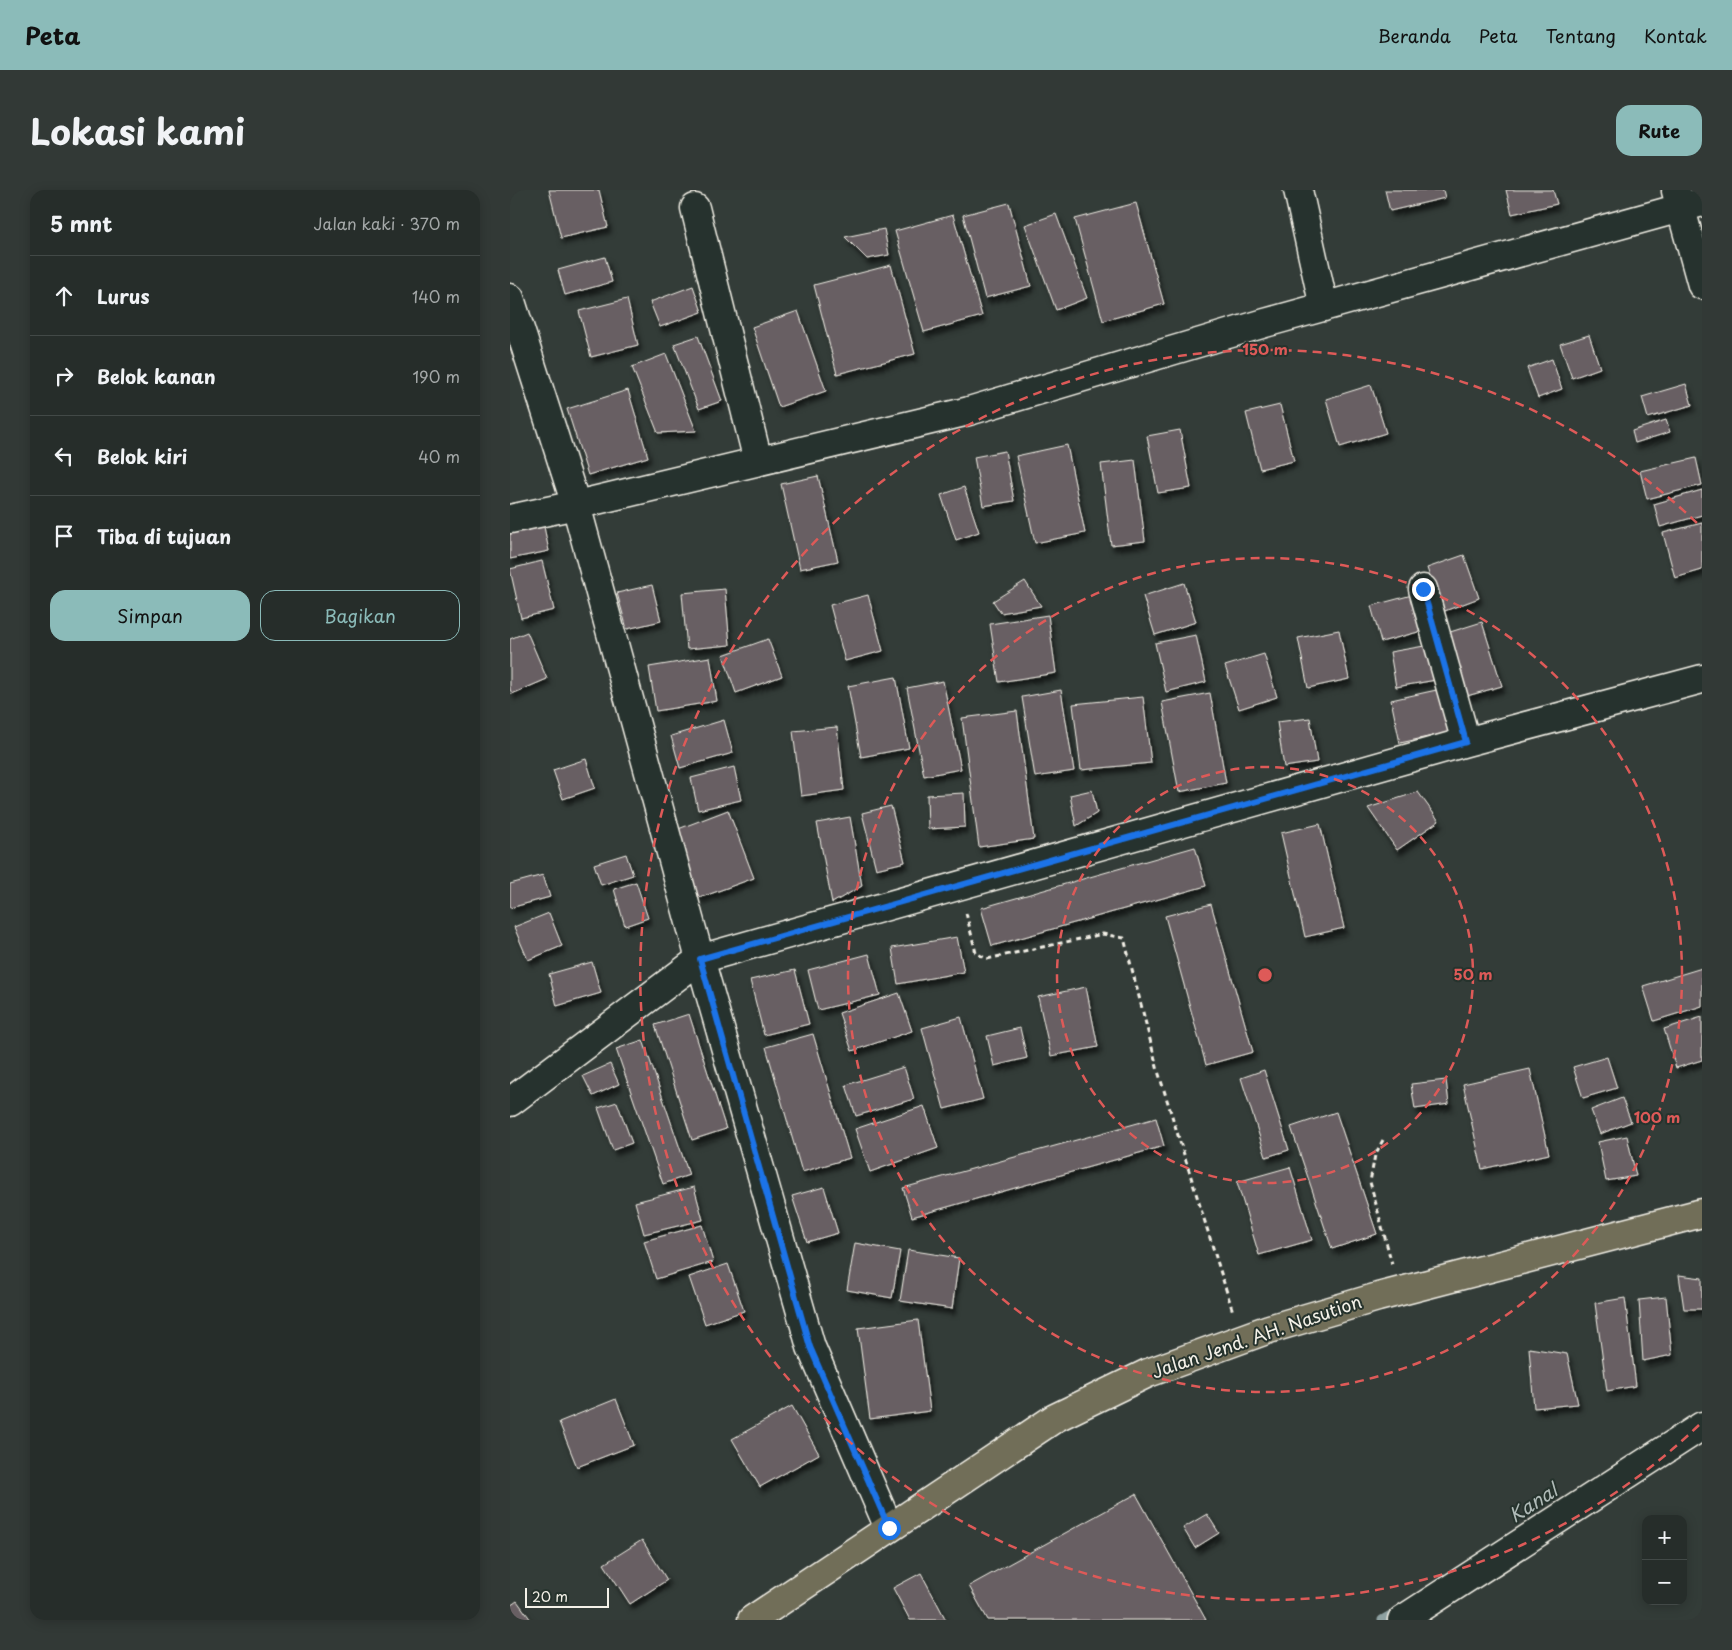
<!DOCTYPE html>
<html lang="id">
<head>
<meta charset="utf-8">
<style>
  :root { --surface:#262d2a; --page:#323936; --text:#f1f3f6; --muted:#a4a8a8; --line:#424947; --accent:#8bbbb9 }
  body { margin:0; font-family:"Playpen Sans",sans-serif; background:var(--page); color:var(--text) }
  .controls { position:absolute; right:15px; bottom:15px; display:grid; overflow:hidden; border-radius:10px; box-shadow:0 2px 12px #0003 }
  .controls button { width:45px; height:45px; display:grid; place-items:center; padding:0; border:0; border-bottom:1px solid var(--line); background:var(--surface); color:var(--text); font:25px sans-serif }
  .scale { position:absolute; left:15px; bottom:12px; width:84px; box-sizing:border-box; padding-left:5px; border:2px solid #f4f1e8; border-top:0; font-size:14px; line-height:18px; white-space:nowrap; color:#f4f1e8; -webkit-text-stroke:4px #26332d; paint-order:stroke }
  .stop { position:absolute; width:15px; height:15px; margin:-11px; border:4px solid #1a73e8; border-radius:50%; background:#fff }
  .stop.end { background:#1a73e8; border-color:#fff; box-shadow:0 1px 5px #0008 }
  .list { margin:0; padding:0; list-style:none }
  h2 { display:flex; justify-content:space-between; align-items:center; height:65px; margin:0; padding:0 20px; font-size:21px }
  h2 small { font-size:16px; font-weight:400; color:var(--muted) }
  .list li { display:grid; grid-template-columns:32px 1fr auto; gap:15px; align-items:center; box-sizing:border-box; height:80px; padding:0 20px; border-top:1px solid var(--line) }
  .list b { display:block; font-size:19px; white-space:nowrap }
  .list em { font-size:16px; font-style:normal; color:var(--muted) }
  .actions { display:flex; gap:10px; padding:15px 20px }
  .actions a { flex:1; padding:11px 0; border:1px solid var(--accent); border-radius:15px; text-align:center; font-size:18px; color:var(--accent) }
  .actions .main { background:var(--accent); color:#111 }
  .icon { flex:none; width:28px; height:28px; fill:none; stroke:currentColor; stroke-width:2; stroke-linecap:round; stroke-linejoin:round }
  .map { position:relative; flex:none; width:1192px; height:1430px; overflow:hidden; border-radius:15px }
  header { display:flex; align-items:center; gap:30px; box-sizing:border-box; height:70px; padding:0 25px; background:var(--accent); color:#111 }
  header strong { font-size:24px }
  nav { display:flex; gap:28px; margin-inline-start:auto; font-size:18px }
  .intro { display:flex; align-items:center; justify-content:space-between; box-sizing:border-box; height:120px; padding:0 30px }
  h1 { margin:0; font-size:35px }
  .button { padding:12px 22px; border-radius:15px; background:var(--accent); color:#111; font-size:18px; font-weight:700 }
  main { display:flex; gap:30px; padding:0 30px }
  aside { flex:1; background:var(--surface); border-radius:15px; box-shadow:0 2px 12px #0003 }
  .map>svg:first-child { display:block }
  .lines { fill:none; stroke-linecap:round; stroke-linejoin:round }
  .stream { stroke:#8ea1a1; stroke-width:9 }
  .building { fill:#685f64; stroke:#f4f1e8; filter:url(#shadow) }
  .minor-casing { stroke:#f4f1e8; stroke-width:31 }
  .highway-casing { stroke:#f4f1e8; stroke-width:31 }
  .path { stroke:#f4f1e8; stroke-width:3; stroke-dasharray:5 4; stroke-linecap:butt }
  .minor { stroke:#26332d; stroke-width:28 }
  .highway { stroke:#716e59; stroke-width:28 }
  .route { stroke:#1a73e8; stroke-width:6 }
  .ring { fill:none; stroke:#de5a58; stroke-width:2.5; stroke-dasharray:9 6 }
  .labels { text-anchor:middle; stroke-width:4; stroke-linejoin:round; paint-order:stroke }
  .street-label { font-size:18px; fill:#f4f1e8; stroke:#26332d }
  .water-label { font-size:19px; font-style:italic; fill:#b0bbb8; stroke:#26332d }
  .centre { fill:#de5a58; stroke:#26332d; stroke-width:2.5 }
  .ring-label { font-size:15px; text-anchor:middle; font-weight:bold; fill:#de5a58; stroke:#26332d; stroke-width:4; stroke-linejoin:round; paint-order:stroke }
</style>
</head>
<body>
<header>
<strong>Peta</strong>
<nav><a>Beranda</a><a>Peta</a><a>Tentang</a><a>Kontak</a></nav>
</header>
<div class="intro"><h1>Lokasi kami</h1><a class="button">Rute</a></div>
<main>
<aside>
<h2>5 mnt<small>Jalan kaki · 370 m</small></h2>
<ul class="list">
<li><svg class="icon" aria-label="ahead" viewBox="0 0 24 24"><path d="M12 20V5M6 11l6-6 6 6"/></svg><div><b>Lurus</b></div><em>140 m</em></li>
<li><svg class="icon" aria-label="right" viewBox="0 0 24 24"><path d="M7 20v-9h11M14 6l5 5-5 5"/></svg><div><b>Belok kanan</b></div><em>190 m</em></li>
<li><svg class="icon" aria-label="left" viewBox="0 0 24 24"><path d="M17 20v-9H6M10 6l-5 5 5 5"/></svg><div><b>Belok kiri</b></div><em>40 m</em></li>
<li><svg class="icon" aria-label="arrive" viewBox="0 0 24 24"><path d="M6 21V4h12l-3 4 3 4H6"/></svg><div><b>Tiba di tujuan</b></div></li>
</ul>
<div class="actions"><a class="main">Simpan</a><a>Bagikan</a></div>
</aside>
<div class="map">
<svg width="1192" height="1430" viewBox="0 0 1192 1430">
  <defs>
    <filter id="shadow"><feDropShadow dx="3" dy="5.5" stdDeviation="2.5" flood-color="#0009"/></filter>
  </defs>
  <rect width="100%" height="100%" fill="#333c38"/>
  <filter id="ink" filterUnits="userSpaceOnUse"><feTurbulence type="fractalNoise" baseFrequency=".02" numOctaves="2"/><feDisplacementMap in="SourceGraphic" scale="10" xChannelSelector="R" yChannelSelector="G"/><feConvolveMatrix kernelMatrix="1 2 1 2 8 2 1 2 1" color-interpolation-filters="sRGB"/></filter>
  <g filter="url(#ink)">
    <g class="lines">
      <!-- stream -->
      <path class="stream" d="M872,1430L888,1421"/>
    </g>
    <!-- building -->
    <path class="building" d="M39,0H89L98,37L51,48Z
      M875,0H933L935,8L880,21Z
      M996,0H1043L1047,14L1002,24Z
      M499,13L521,96L475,108L453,25Z
      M626,13L654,114L593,131L565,29Z
      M546,24L577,108L546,120L515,35Z
      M443,25L472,126L414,142L385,41Z
      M374,39L379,65L357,69L335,47Z
      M95,67L102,92L55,105L48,80Z
      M381,75L405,164L327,184L304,95Z
      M183,96L192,122L150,137L140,112Z
      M117,109L128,155L81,167L69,121Z
      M288,121L316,201L269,217L242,137Z
      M1079,145L1090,178L1062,188L1050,154Z
      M188,146L212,211L189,219L164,154Z
      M156,164L186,241L148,243L122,177Z
      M1042,169L1052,199L1028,208L1017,178Z
      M1176,194L1182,215L1138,228L1132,207Z
      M861,195L876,243L830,257L816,209Z
      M118,200L138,267L78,285L57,219Z
      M770,215L784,271L750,279L736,223Z
      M1156,230L1160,242L1125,253L1122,241Z
      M670,240L681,298L648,303L637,246Z
      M557,255L575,343L525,353L506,266Z
      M495,261L504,311L473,316L464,267Z
      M1186,268L1192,295L1137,309L1130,281Z
      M625,270L635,351L601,355L591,274Z
      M308,286L328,371L290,379L271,294Z
      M454,297L469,342L446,350L431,305Z
      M1192,300V325L1150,337L1144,314Z
      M33,332L39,361L0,369V339Z
      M1192,333V380L1165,388L1153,343Z
      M954,365L969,408L932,422L917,378Z
      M32,371L44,420L11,428L0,379Z
      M515,391L531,416L491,423L483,411Z
      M674,393L686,432L645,445L633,406Z
      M142,395L151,431L117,439L107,403Z
      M215,399L220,455L177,459L172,403Z
      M358,405L373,461L335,471L320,415Z
      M902,405L912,441L871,452L861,416Z
      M538,425L546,483L489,492L480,434Z
      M972,432L992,496L957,506L937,443Z
      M829,440L839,489L798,498L788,448Z
      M17,442L37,489L2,504L0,499V449Z
      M686,445L696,492L656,502L645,453Z
      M258,449L272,486L226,503L213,465Z
      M920,455L926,490L886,497L880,462Z
      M754,464L767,507L729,519L715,476Z
      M200,467L207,511L146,521L139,477Z
      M386,487L399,558L351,567L338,496Z
      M433,491L451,579L414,586L397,498Z
      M931,499L941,542L890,553L881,510Z
      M551,500L564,581L525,587L512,507Z
      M700,503L716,593L669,602L652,512Z
      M633,507L641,573L571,580L563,514Z
      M507,521L524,649L469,657L452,528Z
      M800,528L807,572L774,577L767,532Z
      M214,530L223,563L170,578L161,546Z
      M327,537L334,600L291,606L283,541Z
      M76,569L85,598L53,609L43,580Z
      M224,577L231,610L188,620L181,588Z
      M582,600L587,623L566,636L560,605Z
      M908,602L929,631L887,660L858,618Z
      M454,603L455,637L418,639L417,605Z
      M381,616L395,672L366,679L352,623Z
      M218,620L244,688L189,708L163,641Z
      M340,627L352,696L322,713L307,633Z
      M810,634L834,738L795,747L771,643Z
      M685,657L696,696L482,756L471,718Z
      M116,664L123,685L91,695L84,674Z
      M33,685L40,707L0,718V694Z
      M126,692L138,728L115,736L104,699Z
      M701,714L743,862L696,875L655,726Z
      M39,723L52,756L18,770L4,737Z
      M447,747L454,782L388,794L382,758Z
      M359,764L370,805L308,820L298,780Z
      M82,772L91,803L47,816L39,784Z
      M1192,778V816L1144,831L1133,796Z
      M285,780L299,834L254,845L240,790Z
      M576,797L588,857L541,866L528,807Z
      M389,803L402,841L342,861L329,823Z
      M179,824L216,939L182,950L145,835Z
      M451,827L473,909L434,919L412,838Z
      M1192,827V870L1166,878L1154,839Z
      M510,838L517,868L484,876L477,846Z
      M303,844L340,968L292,982L256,857Z
      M133,850L179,985L153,994L106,859Z
      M1097,867L1107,898L1073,908L1063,877Z
      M100,874L109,894L83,906L73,886Z
      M394,877L404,909L346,926L336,895Z
      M1020,879L1039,964L972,979L953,894Z
      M754,880L779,960L756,967L731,888Z
      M936,890L939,914L905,919L901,894Z
      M1112,908L1121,932L1090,944L1081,920Z
      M107,912L122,953L103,960L88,918Z
      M414,916L428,958L360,982L345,939Z
      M826,922L867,1044L822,1059L781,937Z
      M646,928L654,956L402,1027L393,998Z
      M1117,946L1126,986L1096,991L1088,952Z
      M780,977L802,1050L749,1065L727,992Z
      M184,997L193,1030L134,1044L125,1012Z
      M314,997L328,1043L297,1052L282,1006Z
      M192,1035L203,1072L146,1089L134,1051Z
      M345,1053L390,1061L382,1108L337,1100Z
      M398,1060L449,1068L442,1119L390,1111Z
      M218,1074L234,1121L195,1134L179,1087Z
      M1169,1085L1192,1088V1119H1174Z
      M1156,1107L1162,1165L1133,1171L1129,1110Z
      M1115,1108L1126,1196L1097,1201L1085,1113Z
      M408,1130L420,1221L360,1229L348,1138Z
      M1019,1158L1057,1164L1068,1214L1024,1218Z
      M106,1209L124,1255L67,1277L49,1232Z
      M282,1216L309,1264L250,1297L222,1249Z
      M626,1304L696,1430H478L459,1396Z
      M697,1324L709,1343L685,1358L673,1338Z
      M132,1350L157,1390L120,1414L94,1374Z
      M411,1383L436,1430H400L383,1398Z
      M7,1411L21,1430H0V1416Z"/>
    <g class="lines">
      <defs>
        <path id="minor" d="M788,0L814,117
          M1166,1L1192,95
          M185,18L248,271
          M0,108L66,315L190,769L301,1157L379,1338
          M0,329L66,315L459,221L755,133L1192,12
          M913,399L956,552
          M0,912L190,769L956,552L1192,489
          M892,1430L1192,1236"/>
        <path id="highway" d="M242,1430L545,1228L638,1183L759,1139L868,1107L1192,1023"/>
      </defs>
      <!-- minor casing -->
      <use href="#minor" class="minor-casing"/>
      <!-- highway casing -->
      <use href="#highway" class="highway-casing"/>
      <!-- path -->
      <path class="path" d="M456,723L466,763L477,769L593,744L614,748L648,881L723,1122
        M873,950L865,965L860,992L882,1074"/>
      <!-- minor -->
      <use href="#minor" class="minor"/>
      <!-- highway -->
      <use href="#highway" class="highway"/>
    </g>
  </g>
  <g class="lines" filter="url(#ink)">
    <!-- route -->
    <path class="route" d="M379,1338L300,1157L190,769L956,552L913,399"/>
  </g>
  <!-- distance rings -->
  <g class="ring">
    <circle cx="755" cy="785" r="208"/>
    <circle cx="755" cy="785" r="417"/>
    <path d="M1189 1235A625 625 0 1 1 1189 335"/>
  </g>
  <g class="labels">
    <!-- street labels -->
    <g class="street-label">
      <text transform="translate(747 1147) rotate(-19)" y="6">Jalan Jend. AH. Nasution</text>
    </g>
    <!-- water labels -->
    <g class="water-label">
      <text transform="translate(1023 1313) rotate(-33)" y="7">Kanal</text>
    </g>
  </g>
  <circle cx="755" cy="785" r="8" class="centre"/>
  <g class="ring-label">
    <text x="755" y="165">150 m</text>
    <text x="963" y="790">50 m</text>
    <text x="1147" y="933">100 m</text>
  </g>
</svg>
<div class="controls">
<button>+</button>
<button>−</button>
</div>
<div class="scale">20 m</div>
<div class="stop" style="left:379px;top:1338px"></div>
<div class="stop end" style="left:913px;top:399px"></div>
</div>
</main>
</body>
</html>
